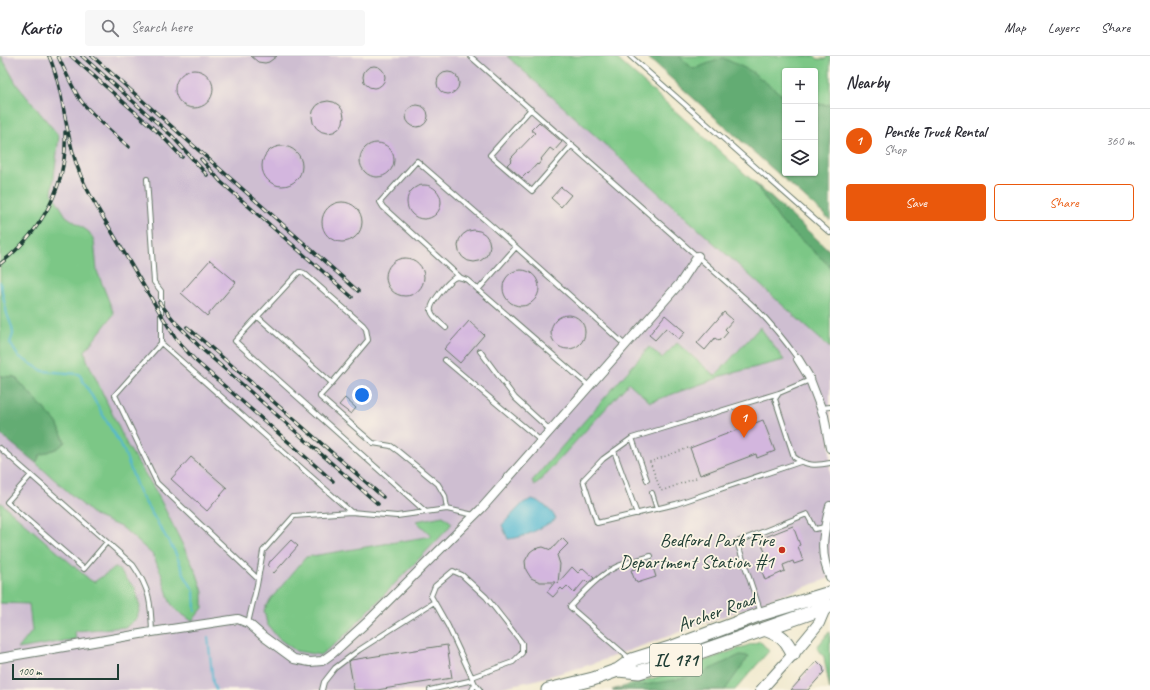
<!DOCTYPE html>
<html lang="en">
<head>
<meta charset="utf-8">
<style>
  :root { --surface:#fff; --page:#f7f7f7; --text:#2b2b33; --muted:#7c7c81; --line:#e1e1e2; --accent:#ea580c }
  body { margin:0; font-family:Caveat,sans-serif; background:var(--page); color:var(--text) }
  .controls { position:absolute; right:12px; top:12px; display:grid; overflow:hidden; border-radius:4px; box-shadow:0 1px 3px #0004 }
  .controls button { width:36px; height:36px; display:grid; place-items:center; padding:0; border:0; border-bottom:1px solid var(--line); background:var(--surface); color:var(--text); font:20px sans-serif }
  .scale { position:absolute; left:12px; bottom:10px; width:107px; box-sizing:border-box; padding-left:4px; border:2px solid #1f3d34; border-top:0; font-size:11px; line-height:14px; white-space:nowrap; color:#1f3d34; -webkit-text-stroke:3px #fcf5e5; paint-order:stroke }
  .you { position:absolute; left:362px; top:339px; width:14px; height:14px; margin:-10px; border:3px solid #fff; border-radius:50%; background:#1a73e8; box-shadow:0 0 0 6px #1a73e833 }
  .badge { display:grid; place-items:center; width:26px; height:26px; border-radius:50%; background:var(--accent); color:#fff; font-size:13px; font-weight:700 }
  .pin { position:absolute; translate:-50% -33px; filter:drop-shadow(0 1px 2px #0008) }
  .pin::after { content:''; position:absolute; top:21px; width:14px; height:12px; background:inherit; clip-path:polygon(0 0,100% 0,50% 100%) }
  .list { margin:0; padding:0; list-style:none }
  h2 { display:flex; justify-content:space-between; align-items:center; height:52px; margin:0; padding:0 16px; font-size:17px }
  h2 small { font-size:13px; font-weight:400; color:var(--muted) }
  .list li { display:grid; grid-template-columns:26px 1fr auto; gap:12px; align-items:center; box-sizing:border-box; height:64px; padding:0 16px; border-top:1px solid var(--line) }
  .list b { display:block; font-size:15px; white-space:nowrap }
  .list p { margin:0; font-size:13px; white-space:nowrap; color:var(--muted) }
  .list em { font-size:13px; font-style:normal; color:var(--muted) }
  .actions { display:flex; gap:8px; padding:12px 16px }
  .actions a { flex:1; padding:9px 0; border:1px solid var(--accent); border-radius:4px; text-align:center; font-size:14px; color:var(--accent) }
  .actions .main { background:var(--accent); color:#fff }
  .icon { flex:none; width:22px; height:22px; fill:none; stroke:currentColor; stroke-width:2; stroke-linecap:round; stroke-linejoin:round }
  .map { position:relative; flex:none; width:830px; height:634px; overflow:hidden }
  header { display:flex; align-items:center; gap:24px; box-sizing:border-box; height:56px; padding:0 20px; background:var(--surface); border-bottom:1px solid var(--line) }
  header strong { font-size:19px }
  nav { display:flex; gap:22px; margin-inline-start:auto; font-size:14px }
  .search { width:280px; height:36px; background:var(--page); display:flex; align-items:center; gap:10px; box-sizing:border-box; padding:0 14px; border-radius:4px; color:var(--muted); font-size:15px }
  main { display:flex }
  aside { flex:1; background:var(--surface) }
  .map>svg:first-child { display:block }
  .industrial { fill:#cebed1 }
  .green { fill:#7bc786; stroke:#4d825d }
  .forest { fill:#64ac73; stroke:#427454 }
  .water { fill:#53b8d1; stroke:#397a82 }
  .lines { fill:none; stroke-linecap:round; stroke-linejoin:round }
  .stream { stroke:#53b8d1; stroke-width:2 }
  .building { fill:#d3b6de }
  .service-casing { stroke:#68796a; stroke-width:6 }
  .minor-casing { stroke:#68796a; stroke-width:10 }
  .tertiary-casing { stroke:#68796a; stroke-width:12 }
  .primary-casing { stroke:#68796a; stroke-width:15 }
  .path { stroke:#68796a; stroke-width:1.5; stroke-dasharray:1 3; stroke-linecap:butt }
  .service { stroke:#fff; stroke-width:4 }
  .minor { stroke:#fff; stroke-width:8 }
  .tertiary { stroke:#fff; stroke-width:10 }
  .primary { stroke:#fff; stroke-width:13 }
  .rail-casing { stroke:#1f3d34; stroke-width:3.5 }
  .rail { stroke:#fcf5e5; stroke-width:2; stroke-dasharray:6; stroke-linecap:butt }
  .poi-dot { fill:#c8321e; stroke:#fcf5e5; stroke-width:1.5 }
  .labels { text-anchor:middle; stroke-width:3.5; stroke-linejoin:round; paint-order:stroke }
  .shield { fill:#fcf5e5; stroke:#617469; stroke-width:1 }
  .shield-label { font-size:18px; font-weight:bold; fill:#1f3d34 }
  .poi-label { font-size:19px; fill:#1f3d34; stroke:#fcf5e5; text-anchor:end }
  .street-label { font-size:19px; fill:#1f3d34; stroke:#fcf5e5 }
</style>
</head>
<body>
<header>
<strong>Kartio</strong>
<div class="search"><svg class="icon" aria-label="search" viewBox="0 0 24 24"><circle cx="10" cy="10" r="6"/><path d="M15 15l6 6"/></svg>Search here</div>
<nav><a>Map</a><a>Layers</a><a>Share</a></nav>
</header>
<main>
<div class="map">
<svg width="830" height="634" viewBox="0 0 830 634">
  <rect width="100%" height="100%" fill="#fcf5e5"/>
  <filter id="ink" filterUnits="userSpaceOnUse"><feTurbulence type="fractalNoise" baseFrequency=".025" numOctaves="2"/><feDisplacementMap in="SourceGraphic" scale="8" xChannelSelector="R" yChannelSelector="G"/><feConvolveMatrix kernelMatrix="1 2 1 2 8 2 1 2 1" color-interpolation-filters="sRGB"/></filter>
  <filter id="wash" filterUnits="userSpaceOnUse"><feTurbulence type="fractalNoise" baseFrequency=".012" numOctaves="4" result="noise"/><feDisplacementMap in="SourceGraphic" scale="16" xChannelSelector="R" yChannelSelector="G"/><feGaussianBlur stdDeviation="0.9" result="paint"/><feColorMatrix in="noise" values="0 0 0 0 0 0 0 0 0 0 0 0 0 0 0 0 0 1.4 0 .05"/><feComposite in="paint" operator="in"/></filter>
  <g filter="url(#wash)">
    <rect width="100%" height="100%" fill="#f0e9ce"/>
    <!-- industrial -->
    <path class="industrial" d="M0,0H507L830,292V522L589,609L532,625L487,634H0Z"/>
    <!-- green -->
    <path class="green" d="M0,0H1L17,29L59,80L52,137L66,160L89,176L94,184L97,215L114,258L85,295L87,304L127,389L157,437L197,518L203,536V552L192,565L176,554L170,546L161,517L153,499L123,472L95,460L36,407L40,399L58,392L65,386L57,367L15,321L0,320Z
      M507,0H614L754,126L781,166L830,210V292Z
      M679,0H815L818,3H826L827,0H830V49L815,48V15H785V40L693,13Z
      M760,271L784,304L717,321L718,322L650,346L629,327L535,430L532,425L649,291L662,302L677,287L715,320Z
      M0,446L90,524L94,526L116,511L135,532L140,551L137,562L126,571L75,575L76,583L18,593L32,575L29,548L0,547Z
      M443,460L452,467L446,475L339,585L320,599L296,595L278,582L267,568L264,554L270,544L306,501L432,480L416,465Z
      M830,575V634L824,601L817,591Z
      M760,585L769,595L735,634H612L664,619Z"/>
    <!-- forest -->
    <path class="forest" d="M646,0H679L693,13L723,2L751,15L782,39L785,40V117H815V48L830,49V164Z
      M754,126L830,195V210L781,166Z
      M0,320L15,321L57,367L65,386L58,392L40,399L36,407L0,378Z
      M740,599L749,600L725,634H612L675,624L704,616Z"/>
    <!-- water -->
    <path class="water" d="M532,443C540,445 553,455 556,463C541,472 525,482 508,483L502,469L523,447Z"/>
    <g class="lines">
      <!-- stream -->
      <path class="stream" d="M0,226L7,258L12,271L13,278L10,287L18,300L43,315L79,318L124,395L139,436L175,496L185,520L194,535L195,555
        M208,581L213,627L216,634"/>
    </g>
    <g id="blocks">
      <!-- building -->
      <path class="building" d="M251,0H277L269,6L265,7L258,6Z
        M363 21a11 11 0 1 1 22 0a11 11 0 1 1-22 0Z
        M175 33a19 19 0 1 1 38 0a19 19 0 1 1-38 0Z
        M437 27a11 11 0 1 1 22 0a11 11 0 1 1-22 0Z
        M312 61a16 16 0 1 1 32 0a16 16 0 1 1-32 0Z
        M406 60a11 11 0 1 1 22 0a11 11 0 1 1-22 0Z
        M539,66L562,86L554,95L550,92L541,103L542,104L538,109L537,108L528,118L527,117L522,122L507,109L512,104L511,102L535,77L531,74Z
        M360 104a17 17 0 1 1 34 0a17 17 0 1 1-34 0Z
        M262 110a20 20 0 1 1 40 0a20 20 0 1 1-40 0Z
        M407 146a17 17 0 1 1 34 0a17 17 0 1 1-34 0Z
        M561,131L571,139L561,151L551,142Z
        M322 166a20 20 0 1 1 40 0a20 20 0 1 1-40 0Z
        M458 190a16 16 0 1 1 32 0a16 16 0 1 1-32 0Z
        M386 221a19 19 0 1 1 38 0a19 19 0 1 1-38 0Z
        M210,204L236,226L207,260L181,237Z
        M503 232a18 18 0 1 1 36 0a18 18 0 1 1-36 0Z
        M724,256L733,264L725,273L728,276L722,283L721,282L719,285L715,282L705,294L697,287Z
        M665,259L685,276L679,283L666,272L655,284L649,279Z
        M551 276a17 17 0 1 1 34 0a17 17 0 1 1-34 0Z
        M469,265L484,279L460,307L444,293Z
        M345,342L356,352L351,358L339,349Z
        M763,364L775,395L757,402L756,398L700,419L690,392Z
        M191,401L227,432L207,455L171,423Z
        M793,470L800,489L798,490L803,505L794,508L793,505L783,509L785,515L765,524L759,507L768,504L760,483Z
        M562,482L568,488L557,499L560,508L558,527L572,511L578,517L583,512L594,522L588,527L585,524L574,537L567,530L563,534L561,532L553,541L547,536L555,526H540L531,522L526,514L525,505L530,496L534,493L543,491L551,494Z
        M291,484L298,490L274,517L269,512L270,511L268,510L270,505H271Z
        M652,508L656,521L637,527L636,525H635L631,514Z
        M447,589L452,622L377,634H354L349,606L351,604Z
        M817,605L823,611L824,616L808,634H791Z"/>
    </g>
  </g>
  <g filter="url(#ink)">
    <use href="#blocks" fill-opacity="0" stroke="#68796a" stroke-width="1"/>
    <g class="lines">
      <defs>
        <path id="service" d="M470,0L749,246C768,263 783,282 798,303
          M630,0L830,177
          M531,53L490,99L532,135L572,89
          M147,123L154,226L161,235V287L115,339L157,427L258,523
          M460,221L383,151L380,146L417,105L516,191
          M478,234L516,191L625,289
          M258,261L332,327L368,284L366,273L363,269L304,217L301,216H299L235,285L426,456
          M446,272C441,267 433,262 431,255C429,248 450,222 457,221C460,221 464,223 467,224L589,330
          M161,287L351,456
          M480,295L515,342L550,374
          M445,304L541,385
          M810,324L779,337L775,343L794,401C806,410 816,410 830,407
          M332,327L320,340V341L373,387L391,390L398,395L438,428L445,440L447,453
          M779,337L632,382L603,403L583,424L597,467L676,448L800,406
          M821,352L830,351
          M632,382L647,424
          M0,392L133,509C150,533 151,547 152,576
          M614,395L637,458
          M31,419L7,446L84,513L107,486
          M652,437L657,453
          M761,557L737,486L807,458L815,473L825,471
          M248,567L257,529L263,495L294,460L351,456L397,460L447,453L474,459
          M630,603L570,551C583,537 600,518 618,510C628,506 640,503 651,500
          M472,621L513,606L522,597V587L486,541L462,519L453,515L435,530L431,540L448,570L475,628
          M322,634L324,626L335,612L359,594L434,546
          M430,634L473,624
          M472,634L475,628L480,634"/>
        <path id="minor" d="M798,303L809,321L824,360L830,392
          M830,450C826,468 820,487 825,506C826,511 828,516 830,521
          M0,602L152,576L238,563L248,567L264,581L294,603L310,606L322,605L333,597L366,567L481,453L681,226L698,200"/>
        <path id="tertiary" d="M761,634L796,595L819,567L827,548"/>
        <path id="primary" d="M764,573C781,579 785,582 793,598
          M618,614L639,616L677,604L830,550
          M548,634L593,623L618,614L632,604L670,592L761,558L830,537"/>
      </defs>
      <!-- service casing -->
      <use href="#service" class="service-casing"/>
      <!-- minor casing -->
      <use href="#minor" class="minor-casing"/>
      <!-- tertiary casing -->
      <use href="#tertiary" class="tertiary-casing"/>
      <!-- primary casing -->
      <use href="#primary" class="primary-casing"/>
      <!-- path -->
      <path class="path" d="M688,392L650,406L661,435L699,421"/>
      <!-- service -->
      <use href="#service" class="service"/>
      <!-- minor -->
      <use href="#minor" class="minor"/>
      <!-- tertiary -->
      <use href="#tertiary" class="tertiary"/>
      <!-- primary -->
      <use href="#primary" class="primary"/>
      <defs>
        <path id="rail" d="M49,0C65,37 64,78 79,115C87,137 100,156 112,176C133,212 153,246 175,281L180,288L197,306L333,425
          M58,0C65,15 72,31 81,45C95,62 112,76 129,91
          M71,0L160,78L182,101
          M82,0L172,80L207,119
          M92,0L358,235
          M201,103L221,126L352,241
          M0,208C41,176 68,130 65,76
          M159,246L177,268L203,294L378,448
          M187,271L229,307L383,441"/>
      </defs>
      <!-- rail casing -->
      <use href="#rail" class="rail-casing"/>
      <!-- rail -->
      <use href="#rail" class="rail"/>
    </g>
  </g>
  <!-- markers -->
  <circle class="poi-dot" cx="782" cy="494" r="4"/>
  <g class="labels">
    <!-- shield labels -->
    <rect class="shield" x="650" y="588" width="52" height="32" rx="3"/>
    <g class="shield-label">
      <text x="676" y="610">IL 171</text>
    </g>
    <!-- poi labels -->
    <g class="poi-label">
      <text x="774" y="490">Bedford Park Fire<tspan x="774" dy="22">Department Station #1</tspan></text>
    </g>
    <!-- street labels -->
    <g class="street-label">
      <text transform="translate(716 555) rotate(-20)" y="7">Archer Road</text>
    </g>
  </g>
</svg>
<div class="controls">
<button>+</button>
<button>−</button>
<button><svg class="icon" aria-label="layers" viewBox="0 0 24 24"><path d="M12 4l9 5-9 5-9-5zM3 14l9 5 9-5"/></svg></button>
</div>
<div class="scale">100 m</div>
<div class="you"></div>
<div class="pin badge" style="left:744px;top:382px">1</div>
</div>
<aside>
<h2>Nearby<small></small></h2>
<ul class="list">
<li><span class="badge">1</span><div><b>Penske Truck Rental</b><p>Shop</p></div><em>360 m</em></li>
</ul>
<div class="actions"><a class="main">Save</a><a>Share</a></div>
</aside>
</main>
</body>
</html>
